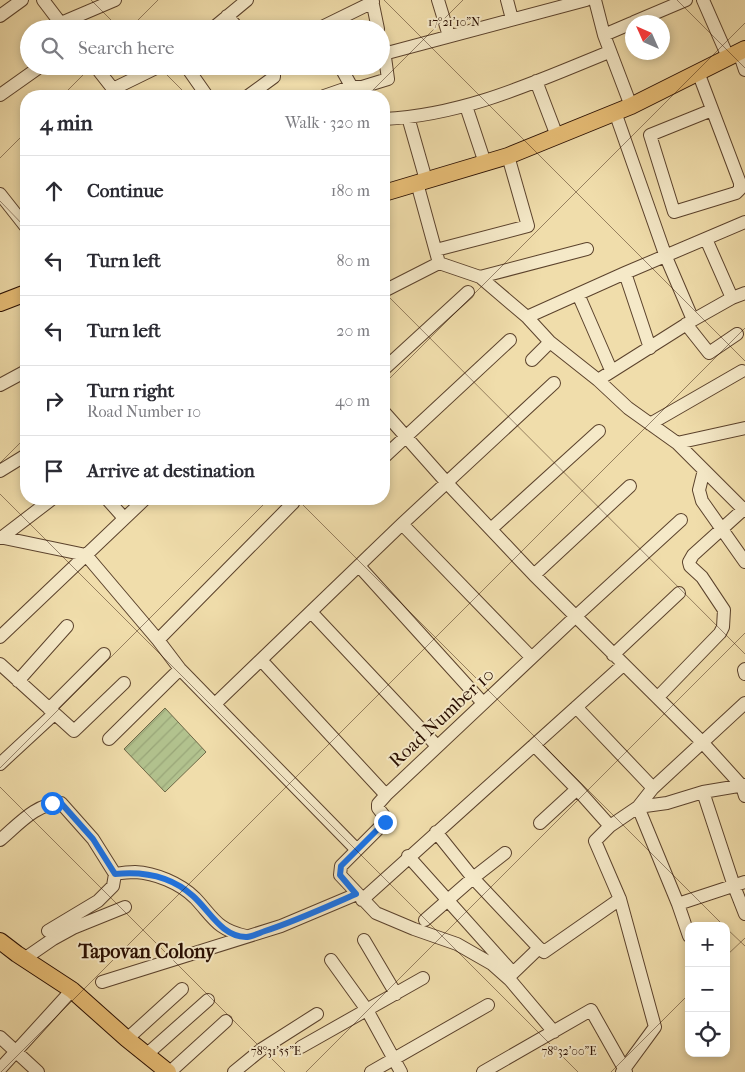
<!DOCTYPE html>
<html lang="en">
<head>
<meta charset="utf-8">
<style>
  :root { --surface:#fff; --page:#f2f2f3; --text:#2b2b33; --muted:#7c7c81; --line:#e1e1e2 }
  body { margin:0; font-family:"IM FELL French Canon",serif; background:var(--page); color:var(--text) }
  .controls { position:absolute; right:15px; bottom:15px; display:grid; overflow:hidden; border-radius:10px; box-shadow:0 2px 8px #0003 }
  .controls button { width:45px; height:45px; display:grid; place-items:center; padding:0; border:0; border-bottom:1px solid var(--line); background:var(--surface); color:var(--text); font:25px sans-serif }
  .compass { position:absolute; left:625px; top:15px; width:45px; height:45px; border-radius:50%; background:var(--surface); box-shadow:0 2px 8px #0003; rotate:315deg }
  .stop { position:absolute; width:15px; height:15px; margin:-11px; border:4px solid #1a73e8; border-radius:50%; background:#fff }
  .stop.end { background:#1a73e8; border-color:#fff; box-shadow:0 1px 5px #0008 }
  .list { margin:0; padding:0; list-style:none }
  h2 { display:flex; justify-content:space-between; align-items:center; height:65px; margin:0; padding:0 20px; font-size:21px }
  h2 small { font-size:16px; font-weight:400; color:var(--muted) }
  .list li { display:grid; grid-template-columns:32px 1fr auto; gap:15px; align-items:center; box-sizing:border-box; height:70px; padding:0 20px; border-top:1px solid var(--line) }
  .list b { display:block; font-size:19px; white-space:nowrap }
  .list p { margin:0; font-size:16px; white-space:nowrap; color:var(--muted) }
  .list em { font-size:16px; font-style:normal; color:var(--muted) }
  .icon { flex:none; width:28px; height:28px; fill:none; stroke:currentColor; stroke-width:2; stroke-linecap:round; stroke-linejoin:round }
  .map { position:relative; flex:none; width:745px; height:1072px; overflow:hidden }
  .search { position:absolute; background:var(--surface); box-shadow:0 2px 8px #0003; left:20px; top:20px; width:370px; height:55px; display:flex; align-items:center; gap:12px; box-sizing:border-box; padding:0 18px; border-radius:28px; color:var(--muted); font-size:19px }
  .panel { position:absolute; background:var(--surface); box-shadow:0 2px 8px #0003; left:20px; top:90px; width:370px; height:415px; border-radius:20px }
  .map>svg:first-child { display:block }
  .garden { fill:url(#garden-furrows); stroke:#6e6848 }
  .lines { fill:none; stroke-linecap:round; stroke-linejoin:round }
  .minor-casing { stroke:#5b422c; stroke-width:14 }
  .major-casing { stroke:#290e01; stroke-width:18 }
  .minor { stroke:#f5e9c8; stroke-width:12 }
  .major { stroke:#e8be76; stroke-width:16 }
  .route { stroke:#1a73e8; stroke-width:6 }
  .ticks { fill:none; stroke:#290e01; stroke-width:1; stroke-opacity:0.45 }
  .labels { text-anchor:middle; stroke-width:4; stroke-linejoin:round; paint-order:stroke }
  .street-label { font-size:19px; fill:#290e01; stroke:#f5e9c8 }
  .neighbourhood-label { font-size:20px; font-weight:bold; fill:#290e01; stroke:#f5e9c8 }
  .ticks-label { font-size:12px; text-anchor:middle; fill:#290e01; stroke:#f5e9c8; stroke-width:4; stroke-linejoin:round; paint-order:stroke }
</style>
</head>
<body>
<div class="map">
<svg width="745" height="1072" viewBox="0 0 745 1072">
  <defs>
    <pattern id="garden-furrows" width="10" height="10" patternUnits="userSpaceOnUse" patternTransform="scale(1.25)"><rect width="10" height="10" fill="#b2c28e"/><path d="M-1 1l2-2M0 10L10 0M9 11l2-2" fill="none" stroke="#99a679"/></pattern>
  </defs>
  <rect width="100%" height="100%" fill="#f0ddab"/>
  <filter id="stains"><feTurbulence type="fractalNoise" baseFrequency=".004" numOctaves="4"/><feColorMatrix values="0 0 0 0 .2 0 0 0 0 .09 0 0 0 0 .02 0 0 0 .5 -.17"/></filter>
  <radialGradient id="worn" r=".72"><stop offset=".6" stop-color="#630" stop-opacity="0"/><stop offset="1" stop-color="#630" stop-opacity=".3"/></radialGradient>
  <!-- garden -->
  <path class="garden" d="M165,708L206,752L165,792L124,749Z"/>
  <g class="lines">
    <defs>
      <path id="minor" d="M43,0L65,29
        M372,0L378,29
        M438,0L449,36
        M507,0L512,19
        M595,0L604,35L631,106
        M703,0L728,57
        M0,16L22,0
        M227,16L239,29
        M634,22L686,0
        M61,23L115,0
        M212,29L247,0
        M318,29L373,2
        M604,35L632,23
        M381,43C382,49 385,52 391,52L586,0
        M739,52L745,70
        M95,66L117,94
        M186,66L207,96
        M698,72C712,109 726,146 740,183V189L736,193L674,212L650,135L712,110
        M536,81L557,136
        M350,87H362L388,79L384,50
        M113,89L160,66
        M0,95L41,66
        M248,96L274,77V71L271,66
        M324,96L350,87V84L340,66
        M466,106L485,163
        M615,112L666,257L693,320
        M408,117L426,180
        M384,119C465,115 535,82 609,52
        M417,183L439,263L480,277L527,317L550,342L598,380L628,408L677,443L745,511
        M0,194L26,227
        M706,239L732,298
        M436,250L528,226L508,156
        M625,273L650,348
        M480,277L587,249
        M384,291L439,263
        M578,294L611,370
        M527,317L625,273L745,222
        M686,324L709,353L737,334
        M532,360L550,342
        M384,369L468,292
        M598,380L693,320L732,298L745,293
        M0,385L26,371
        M384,412L447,483L534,575L702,742L742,786L745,796
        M650,424L742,371
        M677,443L745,428
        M384,457L510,340
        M704,470L699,490L702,501L745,562
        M0,471L26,455
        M107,499L124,518
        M402,524L531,657
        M491,529L599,431
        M0,537L86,555L158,640L180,669L357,850
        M1,538L52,499
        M359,566L483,703
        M534,575L630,486
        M311,612L437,746
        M0,637L145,499
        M158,640L293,503L295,499
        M613,655L679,593
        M261,660L386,795
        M0,664L74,731L124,683
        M745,669L744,670L745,674
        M18,681L67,626
        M658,697L720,633L723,627L724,610L702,577L690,566L689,562L693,555L745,508
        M215,704L402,524L554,383
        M576,707L653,788
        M49,709L104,654
        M109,739L180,669
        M534,745L577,789L610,826
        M0,764L54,714
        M703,792L734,886L745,914
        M540,823L577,789
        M436,832L473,878L539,948L544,952L620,899
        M0,840C18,825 36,803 61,803L93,839L115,874L113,886L98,901L48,931
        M408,856L513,973L539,948
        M115,874C121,873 128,872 135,872C155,873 180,883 195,898C213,917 217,930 246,936
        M362,900L623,665
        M678,904L745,882
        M425,920L473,878L505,853
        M689,936L678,904L638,807L667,803L703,792L745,785
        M364,940L396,994
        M24,959L53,939L73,928L125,907
        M331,960L367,1010L401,1072
        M102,982L281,926L357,894
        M554,1032L510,980L492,964L457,944L414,929L376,913L340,875L341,866L385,822V817L378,808V804L386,795L575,617L681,520
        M0,1037L38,1072
        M127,1039L182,989
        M301,1047L423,978
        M146,1055L208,1000
        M0,1069L72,990
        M170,1072L226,1021
        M234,1072L262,1049L317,1014
        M371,1072L488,1005
        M483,1072L591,1010L626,1072
        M622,1072L655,1027L620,899L595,841L610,826L638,807L653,788L745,703"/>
      <path id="major" d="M384,193L508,156L631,106L745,49
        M0,303L26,293
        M0,941L17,954L72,990L127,1039L168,1072"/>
    </defs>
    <!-- minor casing -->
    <use href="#minor" class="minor-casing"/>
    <!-- major casing -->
    <use href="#major" class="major-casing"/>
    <!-- minor -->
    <use href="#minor" class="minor"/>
    <!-- major -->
    <use href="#major" class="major"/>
  </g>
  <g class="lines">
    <!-- route -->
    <path class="route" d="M52,803H61L93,839L115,874C144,871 171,876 193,896C210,911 221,936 246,937C252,937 259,933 265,931C296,921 326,907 356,894L340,875L341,866L385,822"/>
  </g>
  <!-- ticks -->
  <path class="ticks" d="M91,0L120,29M384,0L745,361M677,0L745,68M129,29L158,0M158,66L188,96M62,96L92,66M367,96L463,0M0,158L26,132M0,201L26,228M384,292L745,654M384,384L745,23M0,463L26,437M0,494L578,1072M297,499L724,926M0,768L269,499M0,787L285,1072M726,928L745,946M726,956L745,938M1,1072L745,328M306,1072L745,633M611,1072L689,994"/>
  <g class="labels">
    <!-- street labels -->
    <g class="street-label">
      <text transform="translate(441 717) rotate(-43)" y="7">Road Number 10</text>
    </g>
    <!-- neighbourhood labels -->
    <g class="neighbourhood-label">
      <text x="147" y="958">Tapovan Colony</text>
    </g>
  </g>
  <g class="ticks-label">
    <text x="454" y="26">17°21'10"N</text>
    <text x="276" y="1055">78°31'55"E</text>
    <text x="569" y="1055">78°32'00"E</text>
  </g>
  <rect width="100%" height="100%" filter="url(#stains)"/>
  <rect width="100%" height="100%" fill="url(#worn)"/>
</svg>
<div class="controls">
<button>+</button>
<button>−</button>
<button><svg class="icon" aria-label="locate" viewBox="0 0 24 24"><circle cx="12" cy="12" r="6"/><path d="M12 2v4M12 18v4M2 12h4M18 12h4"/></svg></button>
</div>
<svg class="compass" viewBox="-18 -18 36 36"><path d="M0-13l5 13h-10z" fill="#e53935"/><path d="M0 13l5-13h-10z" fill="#7c7c81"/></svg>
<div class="stop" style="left:52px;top:803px"></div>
<div class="stop end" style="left:385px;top:822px"></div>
<div class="search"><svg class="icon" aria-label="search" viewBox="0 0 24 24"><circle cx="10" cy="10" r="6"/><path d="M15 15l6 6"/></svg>Search here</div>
<section class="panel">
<h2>4 min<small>Walk · 320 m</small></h2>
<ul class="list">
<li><svg class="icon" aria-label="ahead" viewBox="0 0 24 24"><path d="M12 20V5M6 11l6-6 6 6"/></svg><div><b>Continue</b></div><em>180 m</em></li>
<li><svg class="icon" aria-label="left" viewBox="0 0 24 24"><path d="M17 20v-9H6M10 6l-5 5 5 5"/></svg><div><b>Turn left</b></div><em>80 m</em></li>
<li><svg class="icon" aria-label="left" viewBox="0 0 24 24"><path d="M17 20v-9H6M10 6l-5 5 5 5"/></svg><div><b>Turn left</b></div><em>20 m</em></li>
<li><svg class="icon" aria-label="right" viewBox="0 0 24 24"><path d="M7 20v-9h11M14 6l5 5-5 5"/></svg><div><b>Turn right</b><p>Road Number 10</p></div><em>40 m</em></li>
<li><svg class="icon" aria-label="arrive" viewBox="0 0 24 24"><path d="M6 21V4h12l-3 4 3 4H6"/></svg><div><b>Arrive at destination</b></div></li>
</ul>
</section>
</div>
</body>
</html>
